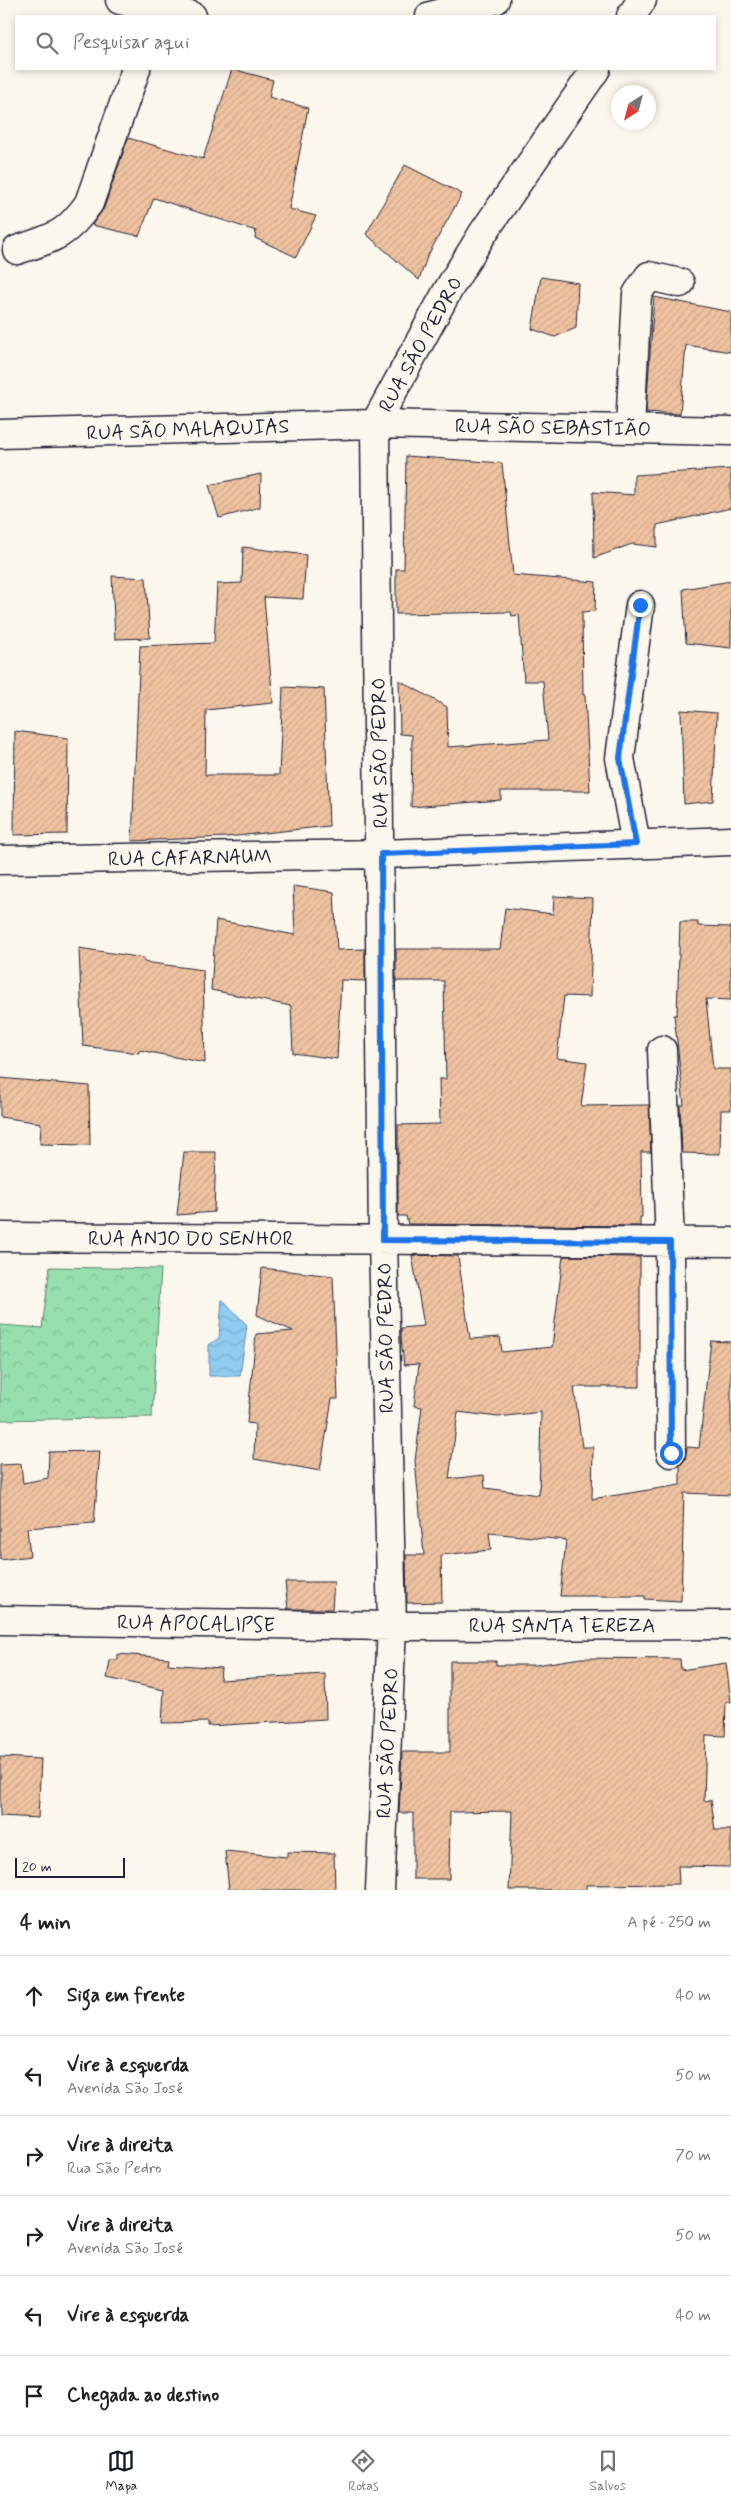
<!DOCTYPE html>
<html lang="pt">
<head>
<meta charset="utf-8">
<style>
  :root { --surface:#fff; --page:#f2f2f2; --text:#202124; --muted:#757577; --line:#e0e0e0; --accent:#111827 }
  body { margin:0; font-family:Mynerve,sans-serif; background:var(--page); color:var(--text) }
  .compass { position:absolute; left:611px; top:85px; width:45px; height:45px; border-radius:50%; background:var(--surface); box-shadow:0 2px 8px #0003; rotate:216deg }
  .scale { position:absolute; left:15px; bottom:12px; width:110px; box-sizing:border-box; padding-left:5px; border:2px solid #22223b; border-top:0; font-size:14px; line-height:18px; white-space:nowrap; color:#22223b; -webkit-text-stroke:4px #fbf7ec; paint-order:stroke }
  .stop { position:absolute; width:15px; height:15px; margin:-11px; border:4px solid #1a73e8; border-radius:50%; background:#fff }
  .stop.end { background:#1a73e8; border-color:#fff; box-shadow:0 1px 5px #0008 }
  .list { margin:0; padding:0; list-style:none }
  h2 { display:flex; justify-content:space-between; align-items:center; height:65px; margin:0; padding:0 20px; font-size:21px }
  h2 small { font-size:16px; font-weight:400; color:var(--muted) }
  .list li { display:grid; grid-template-columns:32px 1fr auto; gap:15px; align-items:center; box-sizing:border-box; height:80px; padding:0 20px; border-top:1px solid var(--line) }
  .list b { display:block; font-size:19px; white-space:nowrap }
  .list p { margin:0; font-size:16px; white-space:nowrap; color:var(--muted) }
  .list em { font-size:16px; font-style:normal; color:var(--muted) }
  .icon { flex:none; width:28px; height:28px; fill:none; stroke:currentColor; stroke-width:2; stroke-linecap:round; stroke-linejoin:round }
  .map { position:relative; flex:none; width:731px; height:1890px; overflow:hidden }
  .search { position:absolute; background:var(--surface); box-shadow:0 2px 8px #0003; left:15px; right:15px; top:15px; height:55px; display:flex; align-items:center; gap:12px; box-sizing:border-box; padding:0 18px; border-radius:0px; color:var(--muted); font-size:19px }
  .sheet { height:545px; background:var(--surface) }
  nav { display:flex; justify-content:space-around; align-items:center; box-sizing:border-box; height:70px; border-top:1px solid var(--line); background:var(--surface); font-size:14px; color:var(--muted) }
  nav a { display:grid; justify-items:center; gap:2px }
  nav .on { color:var(--accent) }
  .map>svg:first-child { display:block }
  .park { fill:url(#park-crowns); stroke:#5c8074 }
  .water { fill:url(#water-waves); stroke:#6488a8 }
  .building { fill:url(#building-hatch); stroke:#22223b; fill-rule:evenodd }
  .lines { fill:none; stroke-linecap:round; stroke-linejoin:round }
  .street-casing { stroke:#22223b; stroke-width:31 }
  .secondary-casing { stroke:#22223b; stroke-width:31 }
  .street { stroke:#fbf7ec; stroke-width:28 }
  .secondary { stroke:#fbf7ec; stroke-width:28 }
  .route { stroke:#1a73e8; stroke-width:6 }
  .labels { text-anchor:middle; stroke-width:4; stroke-linejoin:round; paint-order:stroke }
  .street-label { font-size:20px; fill:#22223b; stroke:#fbf7ec }
</style>
</head>
<body>
<div class="map">
<svg width="731" height="1890" viewBox="0 0 731 1890">
  <defs>
    <pattern id="park-crowns" width="20" height="18" patternUnits="userSpaceOnUse" patternTransform="scale(1.25)"><rect width="20" height="18" fill="#97dfae"/><path d="M2 6a3 3 0 1 1 6 0M12 15a3 3 0 1 1 6 0" fill="none" stroke="#82bf97"/></pattern>
    <pattern id="water-waves" width="16" height="10" patternUnits="userSpaceOnUse" patternTransform="scale(1.25)"><rect width="16" height="10" fill="#90ccf0"/><path d="M0 5q4-4 8 0t8 0" fill="none" stroke="#7cafcf"/></pattern>
    <pattern id="building-hatch" width="6" height="6" patternUnits="userSpaceOnUse" patternTransform="scale(1.25)"><rect width="6" height="6" fill="#f0c3a0"/><path d="M-1 1l2-2M0 6l6-6M5 7l2-2" fill="none" stroke="#cea78b"/></pattern>
  </defs>
  <rect width="100%" height="100%" fill="#fbf7ec"/>
  <filter id="ink" filterUnits="userSpaceOnUse"><feTurbulence type="fractalNoise" baseFrequency=".02" numOctaves="2"/><feDisplacementMap in="SourceGraphic" scale="10" xChannelSelector="R" yChannelSelector="G"/><feConvolveMatrix kernelMatrix="1 2 1 2 8 2 1 2 1" color-interpolation-filters="sRGB"/></filter>
  <g filter="url(#ink)">
    <!-- park -->
    <path class="park" d="M50,1267L161,1269L152,1417L0,1420V1325L42,1328Z"/>
    <!-- water -->
    <path class="water" d="M222,1299L247,1325L240,1376H209V1345L219,1338Z"/>
    <!-- building -->
    <path class="building" d="M232,69L273,80L269,97L308,108L289,209L316,216L296,257L255,238L256,231L154,198L139,236L92,225L104,208L128,138L203,159Z
      M405,165L462,194L427,257L419,280L366,234Z
      M541,277L578,283L576,328L555,337L532,329Z
      M654,297L731,312V352L686,345L680,414L646,412Z
      M406,456L502,463L513,575L596,582L595,611L582,612L583,695H585L590,791H501V800L411,807L412,735L400,734L399,680L447,707L448,747L548,740L543,681H524L519,615L512,616L511,612L396,614V569H404Z
      M731,469V508L657,525V547L632,544L594,558L593,492L634,495V475Z
      M261,474L260,507L219,518L209,485Z
      M243,547L306,555L303,599L264,597L273,703L206,710L205,775H279L283,687L324,689L329,826L227,837L132,841L140,646L214,643L217,584L242,583Z
      M112,576L146,578L150,638L115,639Z
      M731,581V648L686,643L683,589Z
      M681,710L717,713L713,801L684,804Z
      M15,731L68,738L67,834L14,835Z
      M293,886L334,892L337,950L365,949V981L341,980L337,1059L293,1053L291,1006L211,990L216,920L295,935Z
      M554,896L593,898L590,997L564,996L557,1058L587,1062L581,1106L649,1105L651,1152H641L642,1217H640V1226L408,1224L406,1216H398V1125L440,1124L439,1079H446L444,981H396V949H500L505,908L553,914Z
      M680,922H698V926L731,927V1000L706,999L713,1069H731V1110H721L720,1154L682,1153L680,1105H684L674,1015H677Z
      M79,948L144,958V962L203,970L205,1063L139,1050V1053L83,1046Z
      M0,1078L89,1086L90,1145L40,1144L41,1123L0,1117Z
      M184,1152H216L214,1212L177,1215Z
      M412,1255L458,1256L470,1339L500,1337L502,1352L552,1347L563,1256L640,1257V1387H574L582,1447H593L592,1499L680,1485V1465L685,1460L687,1447L699,1448L711,1341L731,1342V1495L684,1493L681,1601L645,1599V1596H560L566,1540L489,1533L491,1550L441,1555L442,1602L407,1603L406,1555H424L415,1461L422,1407L414,1406L419,1364L404,1365L401,1337V1328L424,1326ZM458,1412L498,1417L541,1412L539,1495L485,1488L484,1475L449,1479Z
      M262,1268L333,1276L338,1399H332L320,1471L254,1459L255,1424L247,1423L256,1334L293,1331L257,1315Z
      M100,1451L94,1523L27,1528L30,1556L0,1560V1465L21,1464L23,1483L48,1478L49,1452Z
      M285,1582H334L332,1609H288Z
      M118,1654L169,1658L168,1664L221,1668L220,1680L325,1674L326,1719L208,1726V1722L162,1723L164,1690L107,1678L110,1660H118Z
      M581,1658L680,1659L681,1670L726,1663L731,1702H726L725,1736L706,1735L704,1801L711,1800L715,1830H731V1867L678,1866L679,1884L586,1885V1890H509L512,1811L450,1812L449,1879H413V1813H399L402,1752H450V1661H496V1665H536Z
      M0,1757L41,1759L38,1818L0,1816Z
      M225,1851L287,1857V1852L334,1853L335,1890H229Z"/>
    <g class="lines">
      <defs>
        <path id="street" d="M120,0L192,16
          M430,16L495,0
          M631,16L642,0
          M17,250C53,238 66,236 89,203L136,69
          M630,428L637,294L649,276L680,283
          M0,434L375,424L731,431
          M636,844L620,758L640,605
          M0,860L381,854
          M662,1050L670,1242L671,1453
          M0,1237L731,1242
          M0,1620L392,1626L731,1625
          M380,1890L392,1626L383,1240L375,424L448,290L483,233L596,69"/>
        <path id="secondary" d="M381,854L731,841"/>
      </defs>
      <!-- street casing -->
      <use href="#street" class="street-casing"/>
      <!-- secondary casing -->
      <use href="#secondary" class="secondary-casing"/>
      <!-- street -->
      <use href="#street" class="street"/>
      <!-- secondary -->
      <use href="#secondary" class="secondary"/>
    </g>
  </g>
  <g class="lines" filter="url(#ink)">
    <!-- route -->
    <path class="route" d="M640,605L620,758L636,844L381,854L383,1240L670,1242L671,1453"/>
  </g>
  <g class="labels">
    <!-- street labels -->
    <g class="street-label">
      <text transform="translate(420 344) rotate(-61)" y="7">RUA SÃO PEDRO</text>
      <text transform="translate(553 427) rotate(1)" y="7">RUA SÃO SEBASTIÃO</text>
      <text transform="translate(188 429) rotate(-2)" y="7">RUA SÃO MALAQUIAS</text>
      <text transform="translate(379 753) rotate(-91)" y="7">RUA SÃO PEDRO</text>
      <text transform="translate(190 857) rotate(-1)" y="7">RUA CAFARNAUM</text>
      <text x="191" y="1245">RUA ANJO DO SENHOR</text>
      <text transform="translate(385 1338) rotate(-91)" y="7">RUA SÃO PEDRO</text>
      <text transform="translate(196 1623) rotate(1)" y="7">RUA APOCALIPSE</text>
      <text x="562" y="1632">RUA SANTA TEREZA</text>
      <text transform="translate(387 1743) rotate(-87)" y="7">RUA SÃO PEDRO</text>
    </g>
  </g>
</svg>
<svg class="compass" viewBox="-18 -18 36 36"><path d="M0-13l5 13h-10z" fill="#e53935"/><path d="M0 13l5-13h-10z" fill="#757577"/></svg>
<div class="scale">20 m</div>
<div class="stop" style="left:671px;top:1453px"></div>
<div class="stop end" style="left:640px;top:605px"></div>
<div class="search"><svg class="icon" aria-label="search" viewBox="0 0 24 24"><circle cx="10" cy="10" r="6"/><path d="M15 15l6 6"/></svg>Pesquisar aqui</div>
</div>
<section class="sheet">
<h2>4 min<small>A pé · 250 m</small></h2>
<ul class="list">
<li><svg class="icon" aria-label="ahead" viewBox="0 0 24 24"><path d="M12 20V5M6 11l6-6 6 6"/></svg><div><b>Siga em frente</b></div><em>40 m</em></li>
<li><svg class="icon" aria-label="left" viewBox="0 0 24 24"><path d="M17 20v-9H6M10 6l-5 5 5 5"/></svg><div><b>Vire à esquerda</b><p>Avenida São José</p></div><em>50 m</em></li>
<li><svg class="icon" aria-label="right" viewBox="0 0 24 24"><path d="M7 20v-9h11M14 6l5 5-5 5"/></svg><div><b>Vire à direita</b><p>Rua São Pedro</p></div><em>70 m</em></li>
<li><svg class="icon" aria-label="right" viewBox="0 0 24 24"><path d="M7 20v-9h11M14 6l5 5-5 5"/></svg><div><b>Vire à direita</b><p>Avenida São José</p></div><em>50 m</em></li>
<li><svg class="icon" aria-label="left" viewBox="0 0 24 24"><path d="M17 20v-9H6M10 6l-5 5 5 5"/></svg><div><b>Vire à esquerda</b></div><em>40 m</em></li>
<li><svg class="icon" aria-label="arrive" viewBox="0 0 24 24"><path d="M6 21V4h12l-3 4 3 4H6"/></svg><div><b>Chegada ao destino</b></div></li>
</ul>
</section>
<nav>
<a class="on"><svg class="icon" aria-label="map" viewBox="0 0 24 24"><path d="M3 6l6-2 6 2 6-2v14l-6 2-6-2-6 2zM9 4v14M15 6v14"/></svg>Mapa</a>
<a><svg class="icon" aria-label="directions" viewBox="0 0 24 24"><path d="M12 3l9 9-9 9-9-9zM9 14v-3h6M13 9l2 2-2 2"/></svg>Rotas</a>
<a><svg class="icon" aria-label="saved" viewBox="0 0 24 24"><path d="M7 4h10v16l-5-4-5 4z"/></svg>Salvos</a>
</nav>
</body>
</html>
